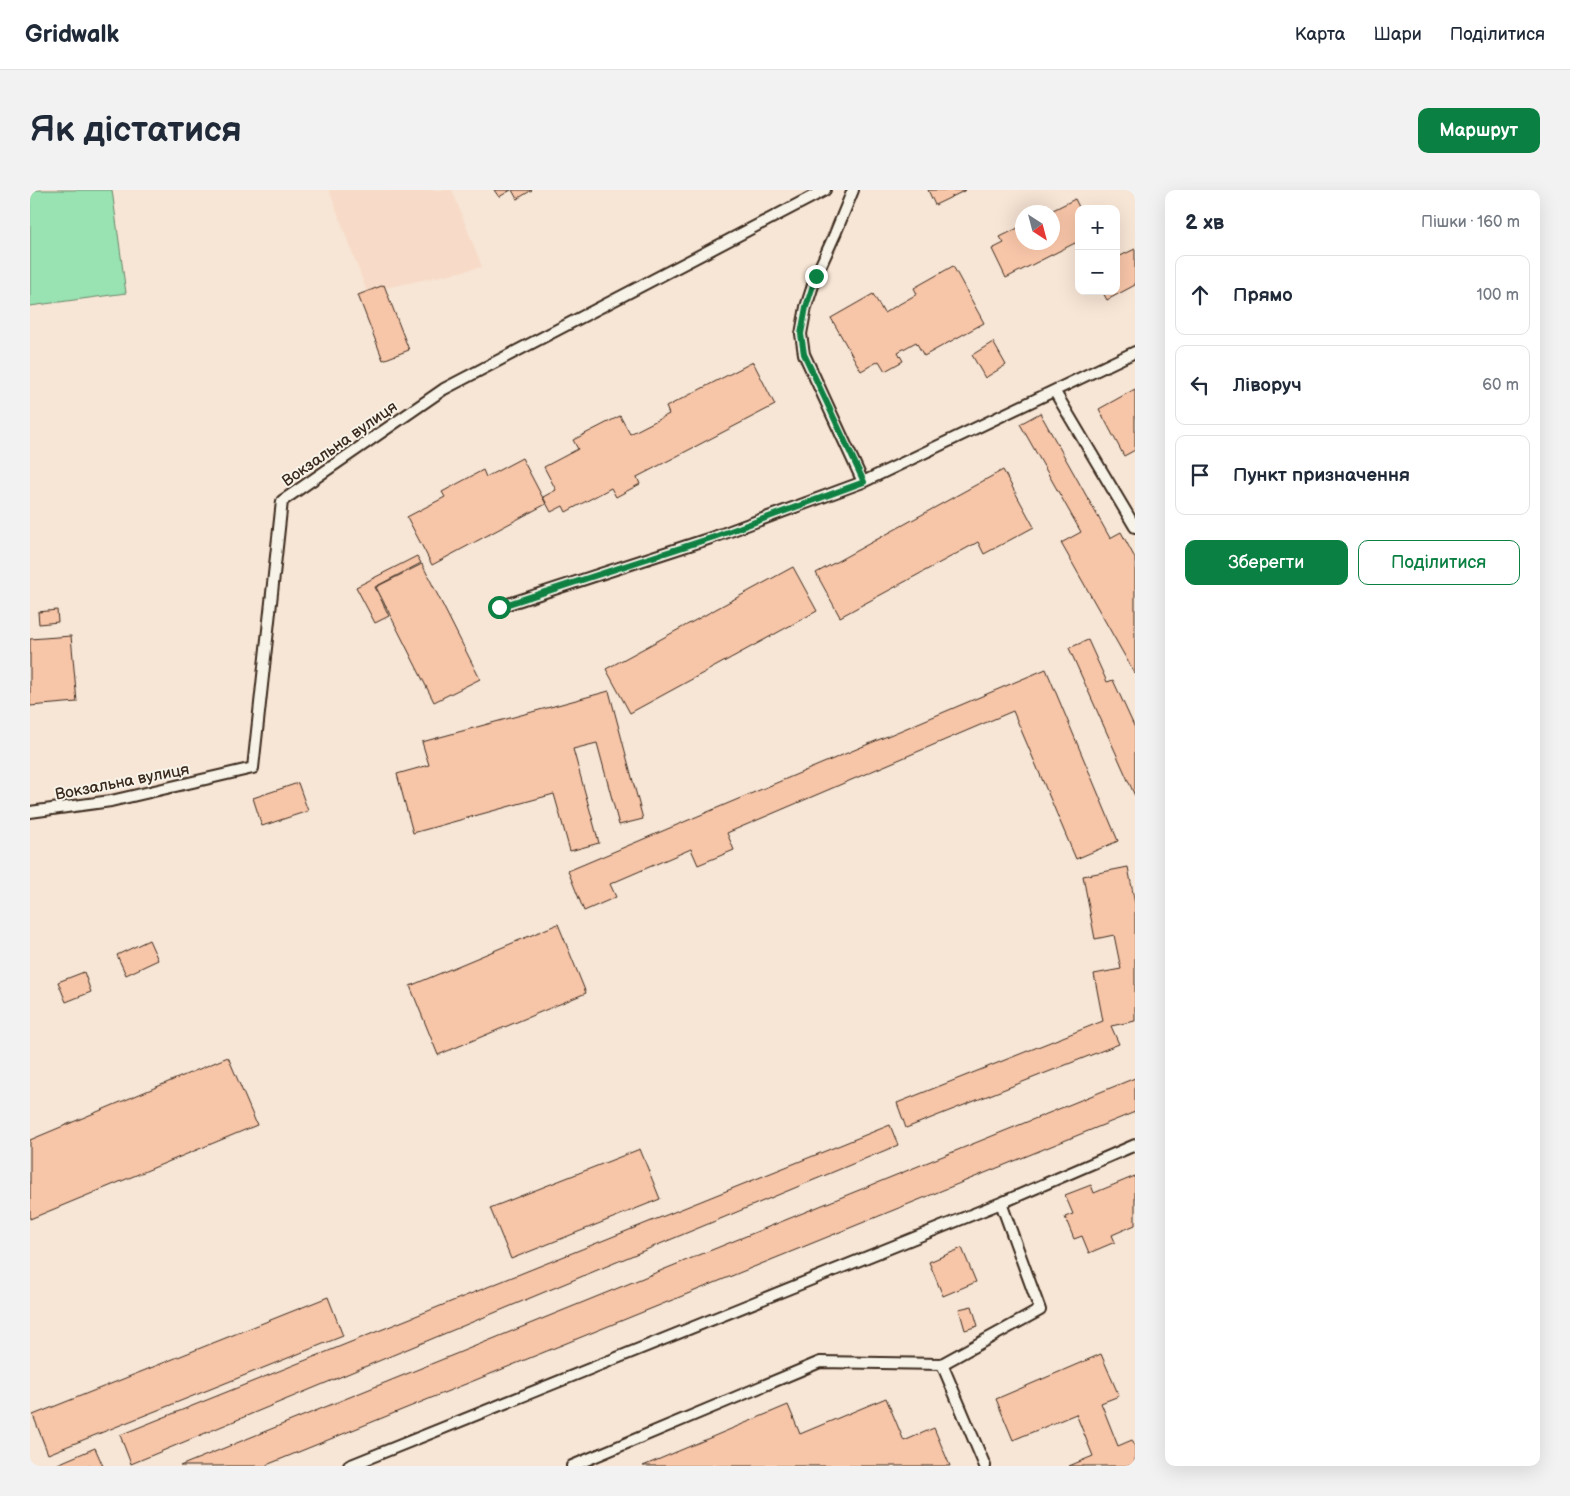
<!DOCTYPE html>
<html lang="uk">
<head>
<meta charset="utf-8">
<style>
  :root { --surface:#fff; --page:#f2f2f3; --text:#1f2937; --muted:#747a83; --line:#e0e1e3; --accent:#0b8043 }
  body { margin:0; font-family:"Balsamiq Sans",sans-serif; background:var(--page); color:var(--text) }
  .controls { position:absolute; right:15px; top:15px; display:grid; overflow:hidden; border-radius:10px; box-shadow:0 5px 20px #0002 }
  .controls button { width:45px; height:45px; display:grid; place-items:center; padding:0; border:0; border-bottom:1px solid var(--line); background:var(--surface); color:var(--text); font:25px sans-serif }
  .compass { position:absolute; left:985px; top:15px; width:45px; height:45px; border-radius:50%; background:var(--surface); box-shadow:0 5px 20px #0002; rotate:144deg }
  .stop { position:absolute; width:15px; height:15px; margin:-11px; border:4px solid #0b8043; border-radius:50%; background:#fff }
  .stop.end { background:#0b8043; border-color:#fff; box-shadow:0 1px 5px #0008 }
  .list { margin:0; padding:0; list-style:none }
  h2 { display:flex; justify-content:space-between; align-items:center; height:65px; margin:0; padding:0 20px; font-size:21px }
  h2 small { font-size:16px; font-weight:400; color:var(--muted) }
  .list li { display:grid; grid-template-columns:32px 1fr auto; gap:15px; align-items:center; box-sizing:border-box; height:80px; margin:0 10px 10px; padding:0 10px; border:1px solid var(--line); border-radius:10px }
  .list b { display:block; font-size:19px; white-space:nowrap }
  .list em { font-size:16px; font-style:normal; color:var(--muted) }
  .actions { display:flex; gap:10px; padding:15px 20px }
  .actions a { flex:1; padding:11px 0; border:1px solid var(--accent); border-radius:10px; text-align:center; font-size:18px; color:var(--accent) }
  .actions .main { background:var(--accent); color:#fff }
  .icon { flex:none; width:28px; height:28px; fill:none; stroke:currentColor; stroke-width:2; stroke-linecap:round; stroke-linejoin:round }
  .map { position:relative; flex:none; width:1105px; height:1276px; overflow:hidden; border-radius:10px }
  header { display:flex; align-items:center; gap:30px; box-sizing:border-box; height:70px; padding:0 25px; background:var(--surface); border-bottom:1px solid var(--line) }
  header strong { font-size:24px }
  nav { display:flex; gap:28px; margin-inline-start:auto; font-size:18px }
  .intro { display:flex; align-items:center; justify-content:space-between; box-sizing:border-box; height:120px; padding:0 30px }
  h1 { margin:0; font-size:35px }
  .button { padding:12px 22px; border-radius:10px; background:var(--accent); color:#fff; font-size:18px; font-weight:700 }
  main { display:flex; gap:30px; padding:0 30px }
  aside { flex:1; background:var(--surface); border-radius:10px; box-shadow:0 5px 20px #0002 }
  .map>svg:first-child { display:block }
  .built { fill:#f7dbc8 }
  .green { fill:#99e2b2; stroke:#6a8668 }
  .building { fill:#f7c5a8; stroke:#3b2a1e }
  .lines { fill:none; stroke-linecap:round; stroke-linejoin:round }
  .lane-casing { stroke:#3b2a1e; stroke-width:14 }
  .lane { stroke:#f7f3e8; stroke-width:10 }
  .route { stroke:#0b8043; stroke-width:6 }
  .labels { text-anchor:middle; stroke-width:4; stroke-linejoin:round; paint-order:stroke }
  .street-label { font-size:16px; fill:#3b2a1e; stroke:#f7f3e8 }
</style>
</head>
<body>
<header>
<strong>Gridwalk</strong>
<nav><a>Карта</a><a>Шари</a><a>Поділитися</a></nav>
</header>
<div class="intro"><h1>Як дістатися</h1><a class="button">Маршрут</a></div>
<main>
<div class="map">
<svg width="1105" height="1276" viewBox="0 0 1105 1276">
  <rect width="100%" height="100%" fill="#f7e5d5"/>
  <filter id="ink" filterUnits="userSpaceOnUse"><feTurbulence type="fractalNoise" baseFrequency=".02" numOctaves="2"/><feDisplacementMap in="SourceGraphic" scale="10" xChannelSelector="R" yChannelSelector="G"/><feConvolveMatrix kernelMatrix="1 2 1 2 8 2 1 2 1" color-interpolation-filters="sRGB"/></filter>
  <g filter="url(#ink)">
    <!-- built -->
    <path class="built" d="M299,0H422L452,77L337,102Z"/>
    <!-- green -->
    <path class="green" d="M0,0H82L96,103L0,116Z"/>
    <!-- building -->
    <path class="building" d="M464,0H481L469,7Z
      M482,0H502L487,9Z
      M898,0H936L905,15Z
      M1045,9L1050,19L1049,59L1045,53L976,88L962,59L974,53L970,47L992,36V52H1022V22H1019Z
      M1105,59V95L1077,110L1072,101H1086V68Z
      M923,76L954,133L894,166L886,152L868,162L873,171L855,181L849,171L831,181L801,128L843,104L854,123L887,104L884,98Z
      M354,95L379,160L353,170L328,105Z
      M963,152L976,175L955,188L942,165Z
      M723,172L745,215L607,287L610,294L586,307L581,298L536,322L533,316L521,322L513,307L526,300L514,277L548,259L543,250L590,226L600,244L639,224L636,217Z
      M1105,199V260L1094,266L1069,219Z
      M1010,223L1080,348L1091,342L1105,368V484L1031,353L1051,342L990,234Z
      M492,268L516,314L402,375L377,327L415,307L412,302L453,280L456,287Z
      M973,280L1004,337L954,364L948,352L810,427L786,383Z
      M387,366L391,373L345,397L359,426L345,433L326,397Z
      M392,374L450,489L404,512L346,397Z
      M763,377L787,421L600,523L576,479Z
      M27,420L28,432L9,434L8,422Z
      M41,446L47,512L0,516V449Z
      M1058,450L1077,492L1083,490L1105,538V606L1039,458Z
      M1016,479L1088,651L1046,669L983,521L697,643L704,660L668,675L661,659L580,694L586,707L554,721L538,681Z
      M579,501L613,629L589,635L567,553L543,559L569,653L540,661L524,604L383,643L367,584L399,575L392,552Z
      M268,593L278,621L232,636L223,608Z
      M1098,677L1105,714V831L1081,836L1089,854L876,938L867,913L1073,831L1064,784L1091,779L1084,745L1065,749L1053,686Z
      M528,734L556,803L408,865L380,796Z
      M119,750L128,770L96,785L87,765Z
      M54,782L61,802L36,812L28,792Z
      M198,867L227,935L0,1029V950Z
      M1105,888V922L234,1276H150Z
      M860,935L868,955L101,1274L90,1245Z
      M610,959L630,1009L481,1069L460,1018Z
      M1105,986V1035L1082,1045L1085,1052L1059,1063L1052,1046L1044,1049L1035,1027L1043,1024L1035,1005L1061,995L1064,1003Z
      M932,1058L946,1092L913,1106L899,1072Z
      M298,1107L313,1146L18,1264L3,1225Z
      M942,1116L948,1136L935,1140L929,1119Z
      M1071,1164L1089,1206L1071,1213L1088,1256L1102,1250L1105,1257V1276H1039L1063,1266L1046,1224L983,1250L966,1209Z
      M856,1208L874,1251L904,1238L920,1276H613L758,1215L770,1244Z
      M65,1258L73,1276H23Z"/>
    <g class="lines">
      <defs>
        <path id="lane" d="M823,0L805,44L786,86L776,117L771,144L774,164L833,292
          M1025,202L1105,337
          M469,417L684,347L833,292L1105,162
          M0,622L81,611L223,578L252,311L414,199L795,0
          M912,1174L955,1276
          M319,1276L971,1013L1105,955
          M542,1276L790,1172L912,1174L1010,1120L971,1013"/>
      </defs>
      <!-- lane casing -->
      <use href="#lane" class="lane-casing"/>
      <!-- lane -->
      <use href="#lane" class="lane"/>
    </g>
  </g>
  <g class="lines" filter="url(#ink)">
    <!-- route -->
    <path class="route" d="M469,417L684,347L834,292L774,164L771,144L776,117L786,86"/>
  </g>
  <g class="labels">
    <!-- street labels -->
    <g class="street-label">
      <text transform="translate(309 253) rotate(-35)" y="6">Вокзальна вулиця</text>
      <text transform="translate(92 591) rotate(-11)" y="6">Вокзальна вулиця</text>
    </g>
  </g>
</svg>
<div class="controls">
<button>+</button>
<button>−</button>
</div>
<svg class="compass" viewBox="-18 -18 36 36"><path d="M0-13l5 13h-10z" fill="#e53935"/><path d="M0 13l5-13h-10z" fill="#747a83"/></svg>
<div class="stop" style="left:469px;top:417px"></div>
<div class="stop end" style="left:786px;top:86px"></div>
</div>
<aside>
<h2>2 хв<small>Пішки · 160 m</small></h2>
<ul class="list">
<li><svg class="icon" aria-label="ahead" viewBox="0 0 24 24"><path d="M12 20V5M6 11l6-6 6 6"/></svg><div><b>Прямо</b></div><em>100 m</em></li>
<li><svg class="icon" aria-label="left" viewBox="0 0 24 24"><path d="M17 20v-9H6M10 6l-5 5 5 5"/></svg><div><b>Ліворуч</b></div><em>60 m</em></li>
<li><svg class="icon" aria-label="arrive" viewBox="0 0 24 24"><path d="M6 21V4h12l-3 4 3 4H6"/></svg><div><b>Пункт призначення</b></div></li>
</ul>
<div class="actions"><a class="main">Зберегти</a><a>Поділитися</a></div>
</aside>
</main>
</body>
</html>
